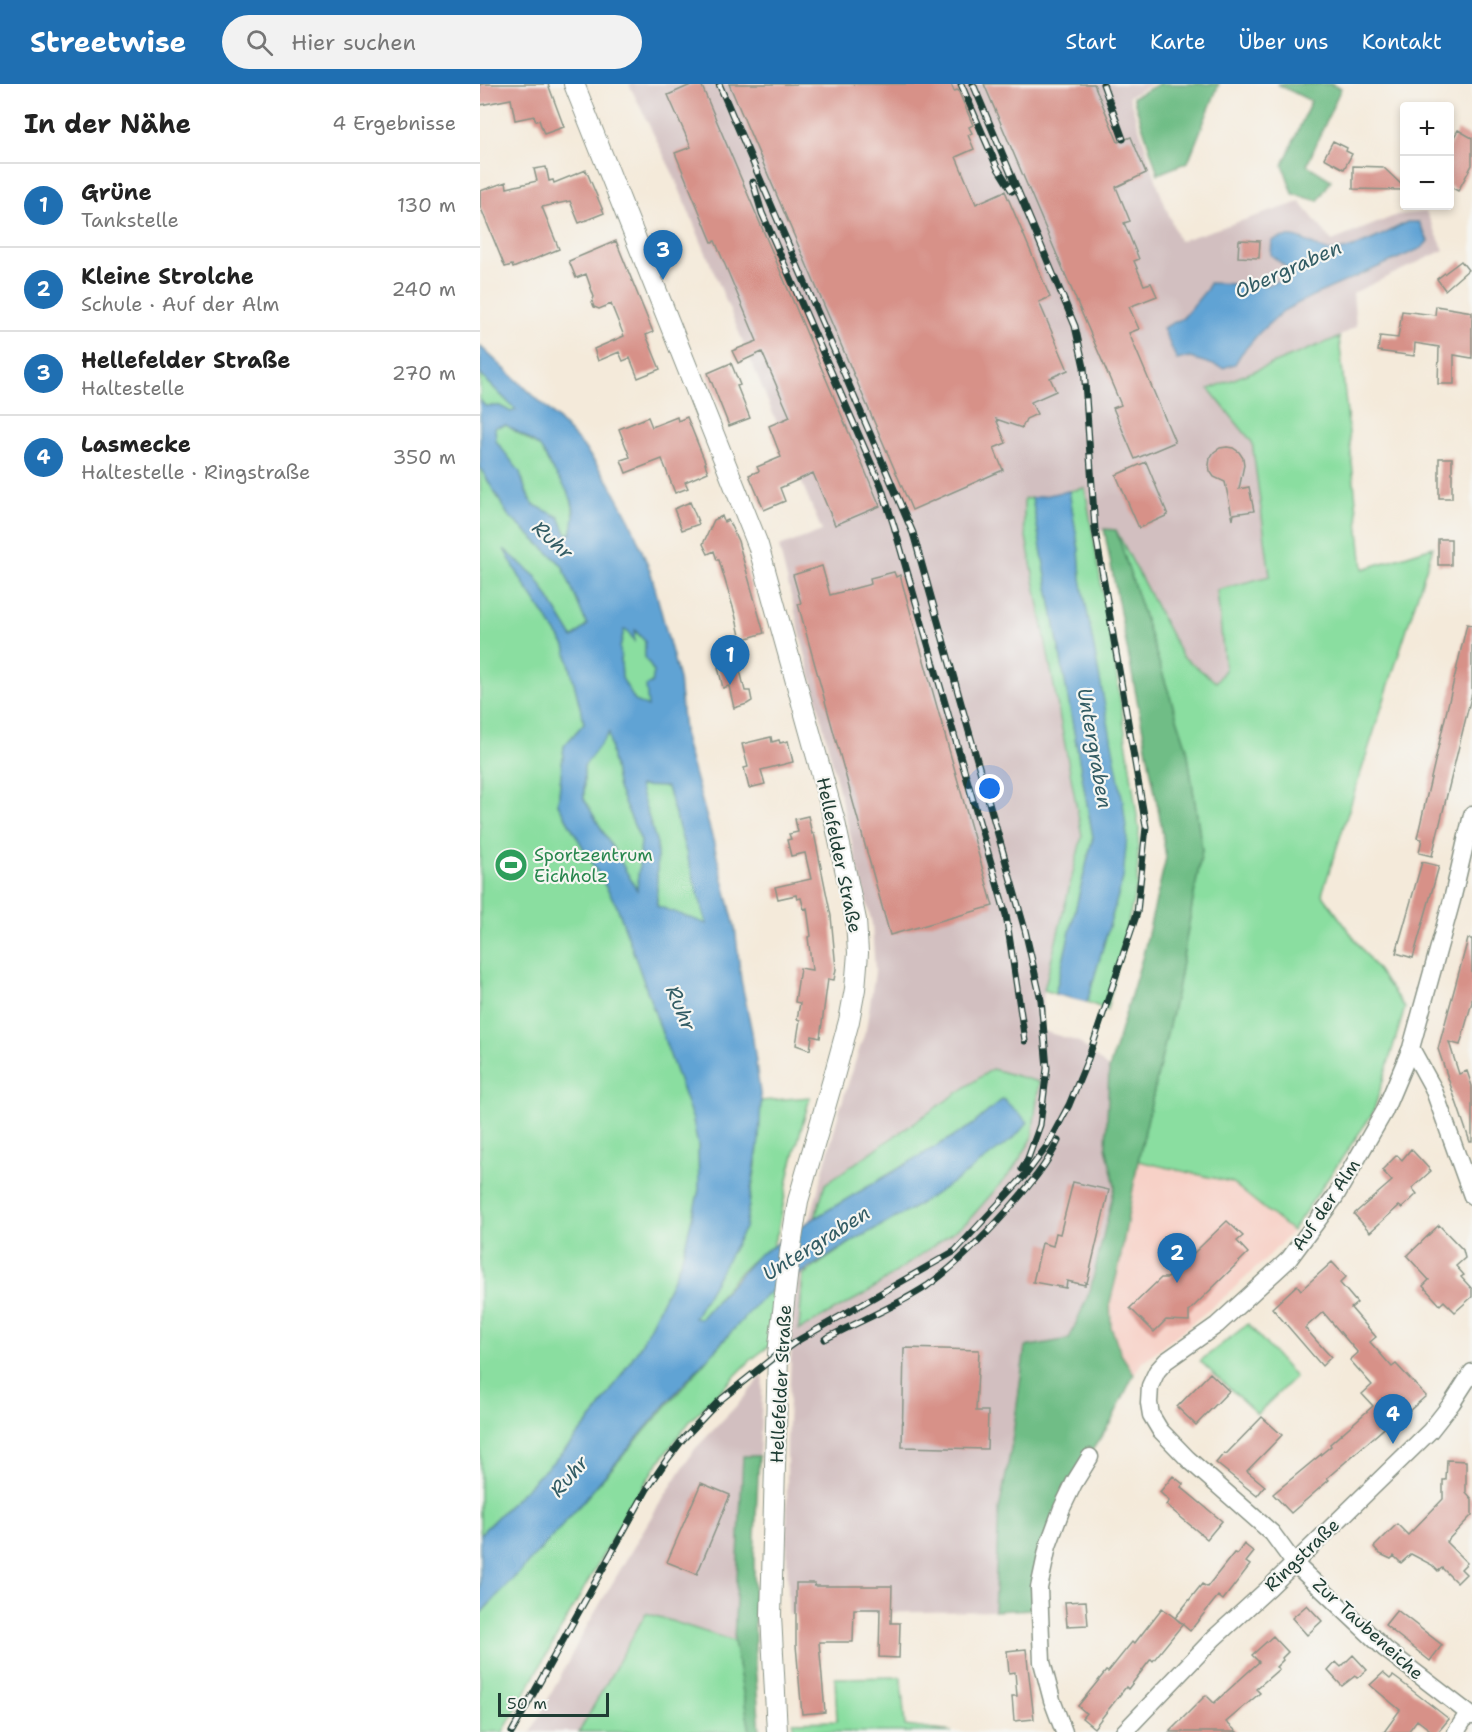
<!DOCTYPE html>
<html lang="de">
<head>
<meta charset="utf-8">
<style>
  :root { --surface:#fff; --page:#f2f2f2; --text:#222; --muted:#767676; --line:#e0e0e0; --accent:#1f6fb2 }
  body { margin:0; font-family:"Shantell Sans",sans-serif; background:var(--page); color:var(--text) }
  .controls { position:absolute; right:18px; top:18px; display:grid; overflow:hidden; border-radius:6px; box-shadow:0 3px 9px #0003 }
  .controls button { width:54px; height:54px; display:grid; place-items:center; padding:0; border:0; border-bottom:2px solid var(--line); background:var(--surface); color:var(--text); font:30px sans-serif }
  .scale { position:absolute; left:18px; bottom:15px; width:111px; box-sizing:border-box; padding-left:6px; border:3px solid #1f3d34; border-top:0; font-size:16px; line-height:21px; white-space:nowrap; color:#1f3d34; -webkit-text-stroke:4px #f6f6f2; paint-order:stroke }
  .you { position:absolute; left:510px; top:705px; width:21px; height:21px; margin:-15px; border:4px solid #fff; border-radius:50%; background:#1a73e8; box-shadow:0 0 0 9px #1a73e833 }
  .badge { display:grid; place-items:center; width:39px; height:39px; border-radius:50%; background:var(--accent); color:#fff; font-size:20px; font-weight:700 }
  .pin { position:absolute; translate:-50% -50px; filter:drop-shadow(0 2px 3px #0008) }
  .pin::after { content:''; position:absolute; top:32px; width:21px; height:18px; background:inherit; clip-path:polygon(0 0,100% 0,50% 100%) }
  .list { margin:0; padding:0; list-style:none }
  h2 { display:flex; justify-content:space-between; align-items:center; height:78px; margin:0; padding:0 24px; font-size:26px }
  h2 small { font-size:20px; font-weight:400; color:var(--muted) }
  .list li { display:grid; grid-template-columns:39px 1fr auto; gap:18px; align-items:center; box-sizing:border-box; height:84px; padding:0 24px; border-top:2px solid var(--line) }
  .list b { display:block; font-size:22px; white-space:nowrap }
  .list p { margin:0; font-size:20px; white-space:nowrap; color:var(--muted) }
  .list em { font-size:20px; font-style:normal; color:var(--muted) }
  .icon { flex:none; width:33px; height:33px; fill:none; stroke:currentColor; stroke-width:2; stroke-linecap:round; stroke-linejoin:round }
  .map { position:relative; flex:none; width:992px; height:1648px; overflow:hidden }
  header { display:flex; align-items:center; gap:36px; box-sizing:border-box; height:84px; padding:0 30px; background:var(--accent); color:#fff }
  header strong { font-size:28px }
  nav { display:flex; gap:33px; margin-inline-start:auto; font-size:21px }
  .search { width:420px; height:54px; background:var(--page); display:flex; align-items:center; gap:15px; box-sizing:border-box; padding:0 21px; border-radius:33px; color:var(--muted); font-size:22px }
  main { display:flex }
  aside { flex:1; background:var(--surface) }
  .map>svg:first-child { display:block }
  .built { fill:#f7d1c7 }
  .industrial { fill:#d2bfc0 }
  .green { fill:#8adea0; stroke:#548e6a; stroke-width:1.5 }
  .forest { fill:#6fbd86; stroke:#477d5d; stroke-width:1.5 }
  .water { fill:#60a3d4; stroke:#407084; stroke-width:1.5; fill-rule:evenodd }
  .building { fill:#d79188 }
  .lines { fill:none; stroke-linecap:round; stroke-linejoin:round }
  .minor-casing { stroke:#8a9487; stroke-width:19 }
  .tertiary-casing { stroke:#8a9487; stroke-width:22 }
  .minor { stroke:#fff; stroke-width:16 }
  .tertiary { stroke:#fff; stroke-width:20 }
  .rail-casing { stroke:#1f3d34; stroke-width:7 }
  .rail { stroke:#f6f6f2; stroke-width:4.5; stroke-dasharray:14; stroke-linecap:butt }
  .labels { text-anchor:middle; stroke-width:4.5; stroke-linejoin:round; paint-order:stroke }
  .leisure-label { font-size:18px; fill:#27864d; stroke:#f6f6f2; text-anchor:start }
  .street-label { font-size:18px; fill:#1f3d34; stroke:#f6f6f2 }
  .water-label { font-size:20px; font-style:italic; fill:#325c64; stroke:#f6f6f2 }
</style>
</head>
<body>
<header>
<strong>Streetwise</strong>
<div class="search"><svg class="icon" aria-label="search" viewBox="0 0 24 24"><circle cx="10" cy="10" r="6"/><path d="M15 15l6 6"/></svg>Hier suchen</div>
<nav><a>Start</a><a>Karte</a><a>Über uns</a><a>Kontakt</a></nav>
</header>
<main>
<aside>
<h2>In der Nähe<small>4 Ergebnisse</small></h2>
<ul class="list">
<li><span class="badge">1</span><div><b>Grüne</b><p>Tankstelle</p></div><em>130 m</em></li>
<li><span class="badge">2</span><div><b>Kleine Strolche</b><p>Schule · Auf der Alm</p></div><em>240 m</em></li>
<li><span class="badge">3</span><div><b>Hellefelder Straße</b><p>Haltestelle</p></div><em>270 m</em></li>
<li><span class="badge">4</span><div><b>Lasmecke</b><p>Haltestelle · Ringstraße</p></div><em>350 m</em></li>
</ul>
</aside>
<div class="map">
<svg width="992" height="1648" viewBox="0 0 992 1648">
  <rect width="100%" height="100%" fill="#f6f6f2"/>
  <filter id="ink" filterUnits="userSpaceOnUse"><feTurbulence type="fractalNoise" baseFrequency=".0167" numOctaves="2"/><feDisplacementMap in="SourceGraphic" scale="12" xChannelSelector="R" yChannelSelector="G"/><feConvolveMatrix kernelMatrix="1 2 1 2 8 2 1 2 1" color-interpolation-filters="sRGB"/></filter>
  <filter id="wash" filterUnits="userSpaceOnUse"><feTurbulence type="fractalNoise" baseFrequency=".008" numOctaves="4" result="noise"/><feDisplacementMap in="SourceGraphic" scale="24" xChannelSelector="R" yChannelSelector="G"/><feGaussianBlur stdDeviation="1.35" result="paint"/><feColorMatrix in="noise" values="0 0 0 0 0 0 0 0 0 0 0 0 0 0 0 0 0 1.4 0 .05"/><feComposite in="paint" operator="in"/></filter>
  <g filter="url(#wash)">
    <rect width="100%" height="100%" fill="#f4eada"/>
    <!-- built -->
    <path class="built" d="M658,1077L751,1098L812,1147L785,1176L741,1216L662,1278L654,1290L641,1270L631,1243L630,1218L639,1182Z"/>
    <!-- industrial -->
    <path class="industrial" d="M149,0H673L649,12L680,108L699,157L820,118L852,157L917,131L946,128L964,166L873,209L876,242L859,253L730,305L772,358L790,492L737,507L745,586L735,598L702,572L636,446L612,447L605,404L544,415L585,665L602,752L564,906L560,946L599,958L629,985L626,1063L635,1102L610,1207L589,1255L531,1365L519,1426L514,1527L309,1530L307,1477V1360L313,1229L323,1161L360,1025L386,945L395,888L392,840L299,463L342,447L193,90Z
      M283,1291L279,1372H263L254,1557L166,1529L99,1648H51L103,1549L173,1430L215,1365L261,1317Z"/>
    <!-- green -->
    <path class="green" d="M859,253L883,485L953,463L842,810L925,924L893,1029L812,1147L751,1098L658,1077L697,906L722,766L707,665L636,446L702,572L736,598L745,586L737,506L790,492L772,358L729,305Z
      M0,290L37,327L31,328L20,322H5L0,316Z
      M26,341L61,364L68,378L89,408L93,423V428L95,434L91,450L86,449L79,433L52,420L45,405L43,396L16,357L15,343Z
      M0,383L28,431L82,481L107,541L93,554L56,493L25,467L42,497L85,562L104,639L84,662L78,720L137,822L213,1036L218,1062L219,1106L203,1170L196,1189L161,1261L115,1331L85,1366L0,1450Z
      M605,404L636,587L659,745L657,801L627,926L607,918L643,794L601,495L599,466L589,407Z
      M552,414L613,753L575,910L564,906L602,752L544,442V415Z
      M144,546L148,547L154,556V546L165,557V573L174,588L172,599L167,602L168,624L155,617L142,594L140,563Z
      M129,648L132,674L138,704L161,757L157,808L104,715V682Z
      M158,702L187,703L228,841L177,822V760Z
      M512,985L559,998L552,1055L532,1087L487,1138L385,1210L319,1246L323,1191L376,1155L430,1126L535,1053L523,1015L491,1042L335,1134L345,1100Z
      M330,1013L310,1086L298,1147L292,1163C262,1179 242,1210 220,1236L214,1234L265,1144L277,1076L281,1017Z
      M296,1205L289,1262L272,1275L211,1336L178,1379L150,1423L23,1648H0V1530L74,1451L274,1222L284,1212Z
      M768,1240L815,1293L777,1330L720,1277Z
      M166,1529L254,1557L270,1648H99Z
      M421,1593L425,1642L472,1648H314L313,1638L357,1637L355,1594Z"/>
    <!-- forest -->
    <path class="forest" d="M679,0H739L708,78L678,90L653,13Z
      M797,0H850L861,4L827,81L851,96L838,117L813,110L803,81L831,17Z
      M624,445L636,446L707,665L722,766L697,906L658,1077L639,1182L630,1218L631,1243L641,1270L654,1290L631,1338L592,1396L553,1525L514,1527L519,1426L531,1365L545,1263L589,1255L610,1207L635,1102L626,1063L629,985L663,871L686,774L681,740Z
      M263,1372H279L274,1474L275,1580L280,1648H270L254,1557Z"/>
    <!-- water -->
    <path class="water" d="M927,138H939L948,157L942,164L832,212L803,227L780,248L761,270L755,280L743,284L708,273L697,276L683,244L703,234L727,205L729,199L787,201L809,193L807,184L791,171L792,157C823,142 834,171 858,167C881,163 906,149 927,138Z
      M0,262L68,325L103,362L129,398L150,437L171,489L199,595L205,657L233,756L255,843L261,896L272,948L281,1017L279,1056L265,1144L214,1234L220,1235L278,1171L292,1163L323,1141L491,1042L523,1015L548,1038L535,1053L480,1094L430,1126L376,1155L284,1212L199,1305L74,1451L0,1530V1450L85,1366L115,1331L161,1261L196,1189L203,1170L219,1106L218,1062L213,1036L137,822L78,720L84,662L104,639L85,562L42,497L24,465L56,493L93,554L107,541L82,481L28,431L0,383V316L5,322H20L31,328L36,326L0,290ZM26,341C35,347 55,357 61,365C65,370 67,376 70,382C88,407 100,419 91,450L86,449L79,433L52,420L45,405L40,388L16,357L15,343ZM144,546L148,547L154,557L155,546L165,557V573L174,588L172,599L166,602L168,623L155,617L142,594L140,563ZM129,649L132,674L138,704L161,757L157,806L104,715V682ZM159,702L187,703L227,840L177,822V760Z
      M589,407L599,466L601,495L643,718L647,752L643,794L607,918L575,910L613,753L552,414Z"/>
    <g id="blocks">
      <!-- building -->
      <path class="building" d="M0,0H68L84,43L64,50L59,36L56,37L54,32L35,36L31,15L0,21Z
        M213,0H221L400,422L355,441L333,389L300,404L305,417L284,426L269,391L279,387L277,383L301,373L289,342L310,333L282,268L258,279L252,267L277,257L235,157L232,158L195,69L211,63L188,11Z
        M249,0H471L474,7L478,6L493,41L489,43L492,49L488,51L494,65L476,73L496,120L525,107L570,213L559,218L588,286L570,294L576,307L551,318L557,330L546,335L542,344L516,335L526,359L514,364L523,386L432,426Z
        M504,0H614L638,58L651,53L666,89L636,103L650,137L644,139L659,175L654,177L664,201L671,199L677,212L649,223L659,245L649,249L695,358L655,375L633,324L641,321Z
        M978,46L992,54V81L978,107L969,102V62Z
        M853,57L867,64L866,67L872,70L864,85L844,74Z
        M873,82L903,83L924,103V106L873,105Z
        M66,83L69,97L73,96L74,99L106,86L124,129L99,139L90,117L62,123L79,165L33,184L32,181L25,183L0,122V107L26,98L27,104L57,97L54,85Z
        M759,156L780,157L779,174L758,173Z
        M136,157L173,248L166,251L180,285L158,294L150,274L143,277L139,268L118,277L114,265L144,252L131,220L119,225L114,223L112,218L114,213L106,190L96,194L89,177Z
        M981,177L988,186L965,206L957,195Z
        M956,222L992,228V274L974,271V300H958L959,263L935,259L934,272L898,267L900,252L918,254L922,227L955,231Z
        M251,279L260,301L257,302L270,334L249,342L228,289Z
        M168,333L172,343L197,333L198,337L207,333L226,380H225L228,388L205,398L208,404L195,409L182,375L146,389L141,376L150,373L139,345Z
        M747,363L753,364L759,368L763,374L764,381L759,405L769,403L774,427L754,430L753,436L745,398L734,393L730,387L729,381L730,374L734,368L740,364Z
        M959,374H972V414H959Z
        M666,378L688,431L659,444L636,391Z
        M210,418L219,440L202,446L194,425Z
        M242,432L244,438L248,436L258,457L284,549L261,556L255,530L239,476H237L234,467L228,470L223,460L234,436Z
        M958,455H971V481H958Z
        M342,482L350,511L391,500L390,494L414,488L416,493L420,491L513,822L410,851L318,520L321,519L313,491Z
        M987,540L992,541V609L952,772L939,769L942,755L937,754Z
        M258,578L265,607H270L272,617L267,620L254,624L249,602L243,604L238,583Z
        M291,653L292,658L299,656L300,659L308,657L313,678L281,686L285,700L269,704L264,684L268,683L262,660Z
        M328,732L332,750L334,749L351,832L356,885L354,896L348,895L340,954L332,952L330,966L316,961L320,936L317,935L320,919L315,918L320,884L332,886L328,853L331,852L327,824L324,825L321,814L317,815L316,811L298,815L295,803L331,795L325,769L311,772L307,756L311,755L309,750L318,748L315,735Z
        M942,778L959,782L933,874L916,869Z
        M988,855H992V918L980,961L969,958L979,990L987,987L992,1002V1058H990L958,965Z
        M931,1065L951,1087L932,1104L937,1110L922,1124L919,1122L890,1148L874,1130L912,1097L902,1086L917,1071L922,1076Z
        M593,1098L629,1106L607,1199L605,1198V1201L587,1197L586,1204L553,1198L562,1159L573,1162L576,1149L580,1150Z
        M747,1137L763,1152L757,1157L768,1169L709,1227V1237L686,1236L674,1248L650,1224L681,1194H688Z
        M959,1141L983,1166L985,1174L976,1182L984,1191L981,1193L992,1205V1213L975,1228L964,1217L960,1221L943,1202L949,1196L927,1172Z
        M852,1178L866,1193L860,1199L877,1219L871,1224L896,1253L890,1258L912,1283L916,1280L946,1312L912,1342L909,1340L847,1394L849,1396L811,1429L793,1410L851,1362L850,1360L893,1322L882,1310L892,1301L870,1276L878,1269L843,1228L825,1244L851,1273L842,1282L792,1224L817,1201L821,1206Z
        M424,1264L499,1266L496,1327H508L507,1365L422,1363Z
        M730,1289L749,1307L716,1341L697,1323Z
        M782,1333L802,1351L767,1387L785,1402L777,1412L736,1379L744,1369L746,1370Z
        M967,1376L986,1377V1408L992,1415V1431L966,1458L987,1479L981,1485L986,1490L977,1499L962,1484L958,1487L952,1481L931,1470L921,1479L914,1472L911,1475L900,1470L894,1463L917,1440L928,1451L963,1415V1396H966Z
        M693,1392L703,1400L701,1403L742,1437L727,1455L686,1421L689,1417L680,1408Z
        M221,1399L250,1411L217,1490L187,1478Z
        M764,1460L774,1468L766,1478L770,1481L743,1516L738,1512L710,1547L695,1534L722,1500L727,1503L754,1469L757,1470Z
        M316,1499H335L334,1502H412L411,1539H420L419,1574L399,1573L400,1525H374L373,1558H339L345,1628L322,1630L316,1561Z
        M606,1517L608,1541L587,1542L585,1518Z
        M827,1521L842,1537L827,1551L812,1534Z
        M682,1524L703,1540L673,1577L671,1575L648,1605L646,1603L614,1644L602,1634L606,1629L598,1622L626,1587L628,1588L652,1558L654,1560Z
        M917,1526L962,1561L950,1577L905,1541Z
        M793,1552L808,1568L802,1574L803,1576L796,1583L799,1585L776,1605L780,1609L746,1638L757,1648H689L726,1611L734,1619L779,1578L772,1571Z
        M546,1565L554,1635L534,1637L532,1612H537L535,1588L529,1589L527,1567Z
        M873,1571L887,1586L877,1594L875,1592L862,1602L848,1587L856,1578L861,1583Z
        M903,1589L910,1595L913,1592L920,1597L969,1635L958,1648H953L937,1636L928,1648H904L920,1626L890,1601Z"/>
    </g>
  </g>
  <g filter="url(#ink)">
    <use href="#blocks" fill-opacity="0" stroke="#8a9487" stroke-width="1.5"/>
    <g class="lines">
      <defs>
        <path id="minor" d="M992,731L972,816L931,964L904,1028L855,1113L809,1175L737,1241L686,1277L677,1287L670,1302L669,1319L671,1331L680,1346L708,1375L792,1449L814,1479L905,1565L992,1632
          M931,964L953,1004L992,1112
          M584,1648L572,1616L562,1578L559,1504L568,1462L582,1424L594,1399L610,1373
          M644,1648L734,1554L790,1503L950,1347L972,1319L992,1288
          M976,1648L988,1629"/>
        <path id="tertiary" d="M94,0L278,461L355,738L376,836L378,869L375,905L369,937L354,992L318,1117L310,1168L298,1270L291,1531L297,1648"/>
      </defs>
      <!-- minor casing -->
      <use href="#minor" class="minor-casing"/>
      <!-- tertiary casing -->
      <use href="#tertiary" class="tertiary-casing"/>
      <!-- minor -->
      <use href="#minor" class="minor"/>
      <!-- tertiary -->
      <use href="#tertiary" class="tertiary"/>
      <defs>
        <path id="rail" d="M239,0L433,449L545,846L561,916L567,984L560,1041L547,1077L542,1085
          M481,0L517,83L532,107
          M623,0L643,55
          M273,98L282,129L401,402L414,442L526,831L545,957
          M345,1255C377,1238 417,1222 447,1202C477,1181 502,1155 527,1127C546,1105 566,1083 578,1057
          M32,1648L167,1405L186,1377L203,1355L239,1317L298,1270L317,1257L475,1167L547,1089L567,1062L589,1021L608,975L657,829L666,743L615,446L604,283L595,242L493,0"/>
      </defs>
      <!-- rail casing -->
      <use href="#rail" class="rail-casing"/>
      <!-- rail -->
      <use href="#rail" class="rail"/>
    </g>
  </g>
  <!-- icons -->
  <defs>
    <symbol id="stadium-disc" viewBox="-11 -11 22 22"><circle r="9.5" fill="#2e9e5b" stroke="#f6f6f2"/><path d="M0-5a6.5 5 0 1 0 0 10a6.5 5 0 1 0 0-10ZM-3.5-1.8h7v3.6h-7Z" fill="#fff"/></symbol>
  </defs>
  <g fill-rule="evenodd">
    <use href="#stadium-disc" x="12" y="762" width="38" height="38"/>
  </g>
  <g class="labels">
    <!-- leisure labels -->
    <g class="leisure-label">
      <text x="54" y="777">Sportzentrum<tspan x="54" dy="21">Eichholz</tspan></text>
    </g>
    <!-- street labels -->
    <g class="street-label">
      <text transform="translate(359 771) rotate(78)" y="6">Hellefelder Straße</text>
      <text transform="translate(846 1121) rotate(-56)" y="6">Auf der Alm</text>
      <text transform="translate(301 1300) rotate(-87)" y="6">Hellefelder Straße</text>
      <text transform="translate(822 1471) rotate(-44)" y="6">Ringstraße</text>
      <text transform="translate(888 1545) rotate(42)" y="6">Zur Taubeneiche</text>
    </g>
    <!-- water labels -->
    <g class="water-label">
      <text transform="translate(808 185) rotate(-24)" y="7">Obergraben</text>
      <text transform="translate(73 456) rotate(42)" y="7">Ruhr</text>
      <text transform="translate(615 664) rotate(80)" y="7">Untergraben</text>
      <text transform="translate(201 924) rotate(67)" y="7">Ruhr</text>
      <text transform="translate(336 1159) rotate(-32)" y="7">Untergraben</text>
      <text transform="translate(89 1392) rotate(-49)" y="7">Ruhr</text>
    </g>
  </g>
</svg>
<div class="controls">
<button>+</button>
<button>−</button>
</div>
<div class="scale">50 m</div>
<div class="you"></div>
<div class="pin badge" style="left:250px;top:601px">1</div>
<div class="pin badge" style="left:697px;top:1199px">2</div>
<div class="pin badge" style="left:183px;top:196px">3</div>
<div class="pin badge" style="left:913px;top:1360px">4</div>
</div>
</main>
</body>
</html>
